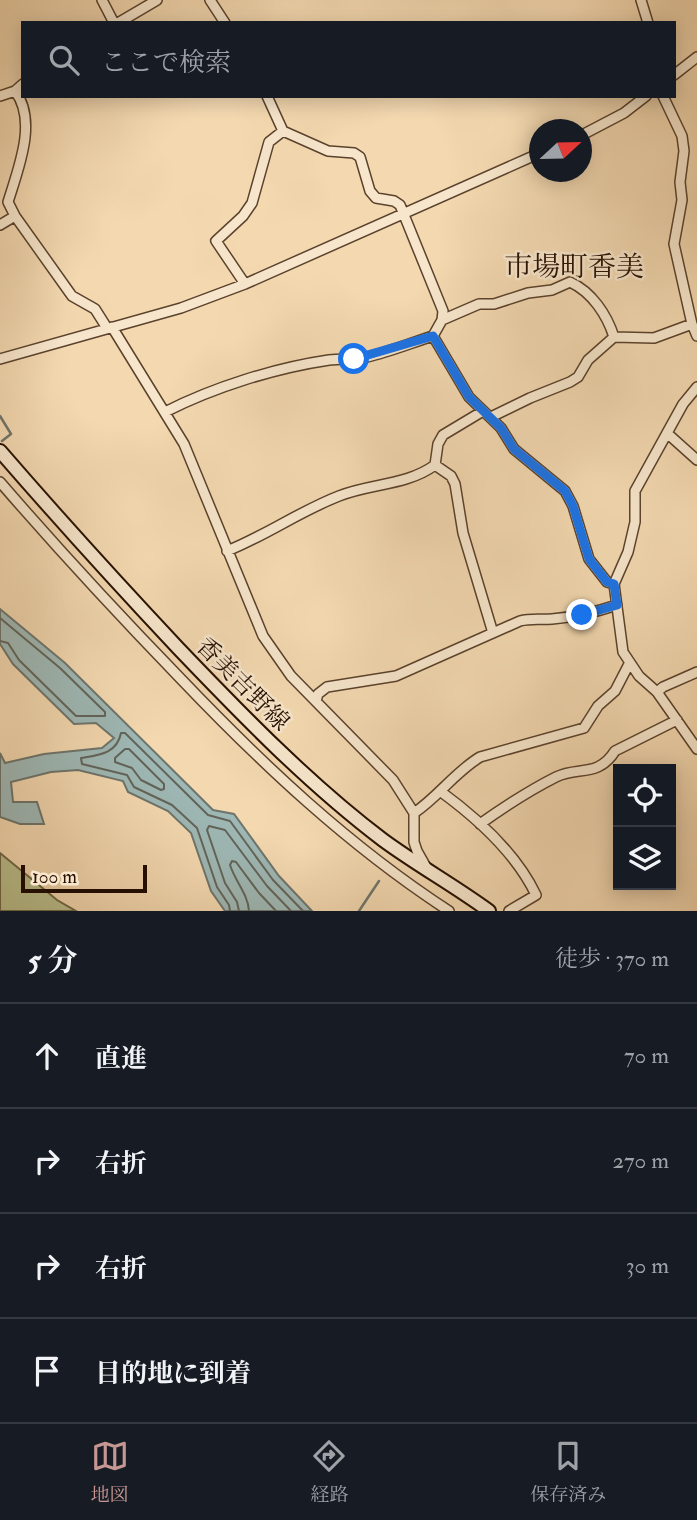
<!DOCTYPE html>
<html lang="ja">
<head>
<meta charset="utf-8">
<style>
  :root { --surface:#171b24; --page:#242831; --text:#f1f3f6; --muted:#9ea1a6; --line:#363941; --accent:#c59692 }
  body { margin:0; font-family:"IM FELL Double Pica","Noto Serif JP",serif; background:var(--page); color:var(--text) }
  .controls { position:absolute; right:21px; bottom:21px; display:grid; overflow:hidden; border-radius:0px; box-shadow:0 4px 18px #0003 }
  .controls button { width:63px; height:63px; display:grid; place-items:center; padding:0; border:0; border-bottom:2px solid var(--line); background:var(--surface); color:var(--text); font:35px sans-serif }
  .compass { position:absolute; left:529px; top:119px; width:63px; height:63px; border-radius:50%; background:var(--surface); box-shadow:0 4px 18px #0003; rotate:68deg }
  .scale { position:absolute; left:21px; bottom:18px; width:126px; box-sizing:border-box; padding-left:7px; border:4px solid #271000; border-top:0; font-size:19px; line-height:24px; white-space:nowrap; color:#271000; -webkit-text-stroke:5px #f7e6cc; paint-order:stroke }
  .stop { position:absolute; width:21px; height:21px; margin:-16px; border:5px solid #1a73e8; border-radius:50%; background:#fff }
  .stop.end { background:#1a73e8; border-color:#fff; box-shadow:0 2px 7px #0008 }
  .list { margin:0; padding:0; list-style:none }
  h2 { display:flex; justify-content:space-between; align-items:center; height:91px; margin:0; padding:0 28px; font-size:30px }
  h2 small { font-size:23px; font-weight:400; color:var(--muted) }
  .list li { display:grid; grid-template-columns:46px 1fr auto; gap:21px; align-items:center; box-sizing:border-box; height:105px; padding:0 28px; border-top:2px solid var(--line) }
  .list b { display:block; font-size:26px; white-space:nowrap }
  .list em { font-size:23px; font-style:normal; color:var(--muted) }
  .icon { flex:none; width:38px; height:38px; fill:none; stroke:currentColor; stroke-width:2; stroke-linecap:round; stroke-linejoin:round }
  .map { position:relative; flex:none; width:697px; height:911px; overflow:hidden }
  .search { position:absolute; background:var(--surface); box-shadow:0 4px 18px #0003; left:21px; right:21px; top:21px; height:77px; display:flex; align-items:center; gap:18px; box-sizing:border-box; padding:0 24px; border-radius:0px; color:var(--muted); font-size:26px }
  .sheet { height:511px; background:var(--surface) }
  nav { display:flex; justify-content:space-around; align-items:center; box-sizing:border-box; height:98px; border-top:2px solid var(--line); background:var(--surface); font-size:19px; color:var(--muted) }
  nav a { display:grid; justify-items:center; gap:4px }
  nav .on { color:var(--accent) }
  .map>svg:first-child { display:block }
  .green { fill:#b9bf8d; stroke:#706846; stroke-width:2 }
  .water { fill:#9eb8b5; stroke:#6e756d; stroke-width:2 }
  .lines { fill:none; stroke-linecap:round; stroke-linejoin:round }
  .shore { stroke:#62645a; stroke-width:2 }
  .stream { stroke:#6e756d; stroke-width:2.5 }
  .street-casing { stroke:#5a422c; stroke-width:12 }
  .secondary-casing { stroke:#271000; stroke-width:16 }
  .street { stroke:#f7e6cc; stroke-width:9 }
  .secondary { stroke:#f7e6cc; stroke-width:12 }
  .route { stroke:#1a73e8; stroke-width:9 }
  .labels { text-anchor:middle; stroke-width:5; stroke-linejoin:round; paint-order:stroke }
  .street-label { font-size:24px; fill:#271000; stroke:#f7e6cc }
  .quarter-label { font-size:28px; fill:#271000; stroke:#f7e6cc }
</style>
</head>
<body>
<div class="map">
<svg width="697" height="911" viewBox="0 0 697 911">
  <rect width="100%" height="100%" fill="#f3d8b0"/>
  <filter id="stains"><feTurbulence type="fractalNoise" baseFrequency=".00286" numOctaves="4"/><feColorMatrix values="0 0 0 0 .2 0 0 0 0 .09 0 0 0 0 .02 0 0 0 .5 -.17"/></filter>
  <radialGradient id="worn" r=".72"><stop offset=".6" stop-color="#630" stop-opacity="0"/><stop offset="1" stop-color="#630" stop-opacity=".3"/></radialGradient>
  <!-- green -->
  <path class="green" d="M0,853L57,900L76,911H0Z"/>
  <!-- water -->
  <path class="water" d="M0,609L65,663L213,810L234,814L279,876L312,911H225L211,891L191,833L168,811L128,792L123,781L78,770L51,772L11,782L13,802H37L44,824H20L0,817V753L5,763L44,754L102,748L114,738L96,723L74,724L13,664L0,644Z"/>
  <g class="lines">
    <!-- shore -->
    <path class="shore" d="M0,618L60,668L105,712V716H76L19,660L8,643L0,641
      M125,749H129L164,784V789L161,790L141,780L132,768L115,762V758Z
      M230,911L229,905L217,887L197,828L172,805L134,787L127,775L82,764L81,758C98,755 117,754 121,733H125L208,815L230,821L273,880L303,911
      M239,911L237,902L225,883L207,830L209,826L225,830L267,886L291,911
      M249,911C248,894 235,881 230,865L232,861L236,862L259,893L276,911"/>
    <!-- stream -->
    <path class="stream" d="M0,416L11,434L2,441
      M359,911L379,881"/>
    <defs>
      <path id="street" d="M102,0L114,23
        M210,0L225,23
        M641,0L648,23
        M118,23L157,0
        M674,75L697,57
        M15,91C38,121 18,169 8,202L15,216L72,296L95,309L107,328
        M0,96L15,91L23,84
        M267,96L283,131L328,151L354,153L360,157L370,191L376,198L394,201L400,205L443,311L442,320L433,336L469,397L501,428L514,449L565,491L573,506L589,559L607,582L614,584
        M663,96L682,136L684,151L680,182L682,200L674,244L692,324L697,336
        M582,135L624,113L646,96
        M0,225L15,216
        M245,284L216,241L243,216L252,203L269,142L283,131
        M442,320L479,304H494L528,293L552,290L570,282C592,292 607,315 614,337
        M112,327L184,444L263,636L291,676L393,780L414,813V842L417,851L426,867
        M0,359L181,308L245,284L540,153
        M697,387L683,404L635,491V522L628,552L614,584L623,652L639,676L657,692L697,749
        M165,412C214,387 275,368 329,360C342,358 354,360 367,357C389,352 411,343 433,336
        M491,417L530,398L570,382L578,377L588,360L614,337L654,338L692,324
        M668,434L697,460
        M435,465L451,476L455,484L463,533L493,633
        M0,482C58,549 118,614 180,678C262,764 349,846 449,911
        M227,551C265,536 300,511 339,496C371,483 406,486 435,465L438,444L443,435L483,411
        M657,692L663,687L697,672
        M316,701L318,694L327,687L396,676L520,621C531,618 541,620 552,619C575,617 596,612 617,605
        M440,791C477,818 516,853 536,895L509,911
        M414,813C438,797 455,772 480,757L584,728L598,706L615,691L629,664
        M480,824C504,807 530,790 556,777C578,766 598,778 615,751L677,720"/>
      <path id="secondary" d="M0,451C58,518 117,583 178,648C242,715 309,784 383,840C417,865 455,886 489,911"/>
    </defs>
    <!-- street casing -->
    <use href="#street" class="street-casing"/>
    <!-- secondary casing -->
    <use href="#secondary" class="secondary-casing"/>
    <!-- street -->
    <use href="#street" class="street"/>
    <!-- secondary -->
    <use href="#secondary" class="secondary"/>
  </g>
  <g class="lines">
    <!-- route -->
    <path class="route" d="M354,359L433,336L469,397L501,428L514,449L565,491L573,506L589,559L607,582L614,584L617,605L582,615"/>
  </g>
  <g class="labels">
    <!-- street labels -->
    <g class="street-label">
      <text transform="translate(243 684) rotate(45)" y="8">香美吉野線</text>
    </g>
    <!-- quarter labels -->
    <g class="quarter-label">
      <text x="574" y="276">市場町香美</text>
    </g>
  </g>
  <rect width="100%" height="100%" filter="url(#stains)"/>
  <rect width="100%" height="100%" fill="url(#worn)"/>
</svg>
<div class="controls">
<button><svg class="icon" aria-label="locate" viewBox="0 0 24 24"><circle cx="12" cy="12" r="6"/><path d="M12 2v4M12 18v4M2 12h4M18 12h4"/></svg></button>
<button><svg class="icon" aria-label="layers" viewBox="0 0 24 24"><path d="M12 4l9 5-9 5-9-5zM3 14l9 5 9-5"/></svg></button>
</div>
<svg class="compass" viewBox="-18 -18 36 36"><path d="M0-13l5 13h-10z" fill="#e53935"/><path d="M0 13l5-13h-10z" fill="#9ea1a6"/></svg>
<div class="scale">100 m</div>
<div class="stop" style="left:354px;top:359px"></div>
<div class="stop end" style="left:582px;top:615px"></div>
<div class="search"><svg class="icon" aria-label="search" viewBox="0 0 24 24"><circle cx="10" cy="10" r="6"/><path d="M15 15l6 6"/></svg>ここで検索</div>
</div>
<section class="sheet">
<h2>5 分<small>徒歩 · 370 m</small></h2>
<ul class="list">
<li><svg class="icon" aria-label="ahead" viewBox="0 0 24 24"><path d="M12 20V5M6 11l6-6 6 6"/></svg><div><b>直進</b></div><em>70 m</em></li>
<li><svg class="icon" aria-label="right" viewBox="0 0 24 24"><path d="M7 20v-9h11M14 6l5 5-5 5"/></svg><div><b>右折</b></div><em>270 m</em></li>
<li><svg class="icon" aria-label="right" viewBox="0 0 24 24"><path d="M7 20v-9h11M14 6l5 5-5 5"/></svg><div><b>右折</b></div><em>30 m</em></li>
<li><svg class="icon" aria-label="arrive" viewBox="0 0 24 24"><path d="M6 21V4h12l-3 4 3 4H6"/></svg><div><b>目的地に到着</b></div></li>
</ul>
</section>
<nav>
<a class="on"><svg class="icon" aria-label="map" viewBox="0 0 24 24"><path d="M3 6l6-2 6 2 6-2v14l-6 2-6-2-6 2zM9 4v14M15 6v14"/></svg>地図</a>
<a><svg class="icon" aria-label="directions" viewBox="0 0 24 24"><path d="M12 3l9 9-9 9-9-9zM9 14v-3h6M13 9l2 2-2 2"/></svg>経路</a>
<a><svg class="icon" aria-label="saved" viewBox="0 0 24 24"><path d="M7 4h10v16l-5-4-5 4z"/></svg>保存済み</a>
</nav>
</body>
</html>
